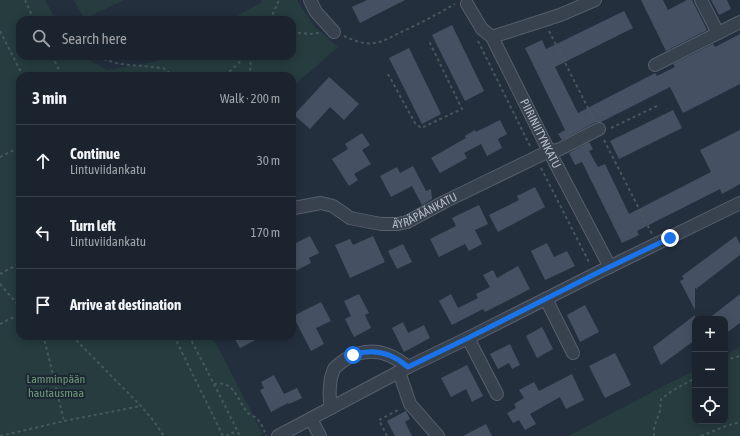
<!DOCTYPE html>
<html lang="en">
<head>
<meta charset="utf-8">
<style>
  :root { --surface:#1b232e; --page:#282f3a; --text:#f1f3f6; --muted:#a0a4aa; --line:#39404a }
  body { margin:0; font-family:"Asap Condensed",sans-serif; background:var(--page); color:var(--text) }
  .controls { position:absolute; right:12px; bottom:12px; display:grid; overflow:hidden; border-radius:8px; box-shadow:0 2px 10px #0003 }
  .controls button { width:36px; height:36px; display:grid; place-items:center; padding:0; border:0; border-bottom:1px solid var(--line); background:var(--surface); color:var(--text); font:20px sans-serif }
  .stop { position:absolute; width:12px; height:12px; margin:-9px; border:3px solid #1a73e8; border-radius:50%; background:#fff }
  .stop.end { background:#1a73e8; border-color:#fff; box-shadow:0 1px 4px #0008 }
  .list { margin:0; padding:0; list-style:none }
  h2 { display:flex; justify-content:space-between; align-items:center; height:52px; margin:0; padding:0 16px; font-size:17px }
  h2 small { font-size:13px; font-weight:400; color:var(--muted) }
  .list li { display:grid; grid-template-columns:26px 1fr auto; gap:12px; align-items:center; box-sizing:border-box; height:72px; padding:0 16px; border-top:1px solid var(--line) }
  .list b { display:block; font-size:15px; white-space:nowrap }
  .list p { margin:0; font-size:13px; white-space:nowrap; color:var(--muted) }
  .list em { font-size:13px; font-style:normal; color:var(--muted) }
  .icon { flex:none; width:22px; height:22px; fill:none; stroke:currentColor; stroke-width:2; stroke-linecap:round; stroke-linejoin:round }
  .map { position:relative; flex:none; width:740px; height:436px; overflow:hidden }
  .search { position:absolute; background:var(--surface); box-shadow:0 2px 10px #0003; left:16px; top:16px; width:280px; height:44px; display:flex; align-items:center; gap:10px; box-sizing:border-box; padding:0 14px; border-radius:12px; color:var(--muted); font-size:15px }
  .panel { position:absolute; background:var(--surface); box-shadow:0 2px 10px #0003; left:16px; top:72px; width:280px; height:268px; border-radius:12px }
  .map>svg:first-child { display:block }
  .green { fill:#263c3f }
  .building { fill:#455162 }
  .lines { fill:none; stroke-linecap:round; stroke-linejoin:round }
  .minor-casing { stroke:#565f6c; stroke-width:14 }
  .path { stroke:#44595c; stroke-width:2; stroke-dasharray:3 3; stroke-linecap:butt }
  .minor { stroke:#38414e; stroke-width:12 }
  .route { stroke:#1a73e8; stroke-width:5 }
  .labels { text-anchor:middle; stroke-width:4; stroke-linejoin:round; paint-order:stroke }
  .street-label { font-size:12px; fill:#b4bcc9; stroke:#1d2633 }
  .park-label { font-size:12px; fill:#6b9a76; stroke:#1d2633 }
</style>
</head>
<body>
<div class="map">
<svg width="740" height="436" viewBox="0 0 740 436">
  <rect width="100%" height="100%" fill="#242f3e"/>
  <!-- green -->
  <path class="green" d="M0,0H45L56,20H20V56H82L107,70L158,61L167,56H292V20H230L262,2L261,0H297L315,27L338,47L292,87V76H20V336H212L263,434L260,436H0Z
    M74,0H124L84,19Z
    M740,347V436H568L695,370V421H725V355Z"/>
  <!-- building -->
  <path class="building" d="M367,0H405L360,23L352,7Z
    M641,0H663L668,10L687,0H692L707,30L666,51Z
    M711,0H727L731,9L719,15Z
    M624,11L633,28L555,67L578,113L655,73L657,76L675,67L673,64L713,44L715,47L740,34V84L683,113L670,87L601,122H596L562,140L558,134L565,130L525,48L542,40L546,49Z
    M452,25L484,91L465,101L432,35Z
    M409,48L441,114L422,124L389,58Z
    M329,77L359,104L344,120L330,107L310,129L294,115Z
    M673,110L682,128L619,159L610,141Z
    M500,120L507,134L498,139L502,148L487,156L481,144L464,153L467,158L440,173L431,158L466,138L465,136L475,130L476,132Z
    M740,130V184L722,194L720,189L637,231L639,235L622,243L582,162L575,165L569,153L589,142L593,149L589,151L598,167L605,164L629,214L711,172L700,150Z
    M362,133L370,145L362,150L371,164L354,174L358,180L349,186L332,159L348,149L345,144Z
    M413,166L426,191L431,189L432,199L422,205L412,186L391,197L380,176L397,167L400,173Z
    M535,187L545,207L498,232L489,215L519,200L517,196Z
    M479,205L488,224L475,230L482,244L469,251L465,244L439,257L430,239L456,226L452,218Z
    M310,236L319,253L309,258L311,263L295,271L292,266V245Z
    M373,236L385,262L350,278L335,245L350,239L353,245Z
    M736,236L740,244V255L696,289L695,287V310L680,281L684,279L682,276Z
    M547,243L554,257L567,251L575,266L545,280L531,251Z
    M403,244L412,262L397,269L388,251Z
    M518,266L530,289L485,312L483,309L452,325L439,301L451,294L458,308L478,298L476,294L490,287L483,275L493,270L497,278Z
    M359,294L369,313L365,315L371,328L354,337L345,319L351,316L344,301Z
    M740,294V323L725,334V319H708Z
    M321,302L331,321L316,328L324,344L311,351L293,316Z
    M585,305L599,332L580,342L567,315Z
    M695,315V340L661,365L653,347Z
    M403,322L408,333L424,325L430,338L404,352L392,328Z
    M542,327L553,349L537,358L526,336Z
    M233,336H263L240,348Z
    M510,344L520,365L512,369L509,363L498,369L490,354Z
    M615,353L631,385L605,398L589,366Z
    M467,365L483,396L472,402L466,389L451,397L441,378Z
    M572,374L584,400L566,409L560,397L530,414L536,424L525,430L519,420L513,423L507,413L516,408L514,404L524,398L519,390L534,382L539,391Z
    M274,375L284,394L297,388L302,398L289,404L288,403L271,412L260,390L264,388L261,382Z
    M406,411L410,419L405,422L412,436H395L387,421Z
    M486,424L492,436H463Z"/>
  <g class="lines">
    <defs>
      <g id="minor">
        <path d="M310,0L316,12L334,32"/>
        <path d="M701,0L718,33"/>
        <path id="s1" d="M467,4L482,29L492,37L549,151L610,267"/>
        <path d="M492,37L560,15L595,0"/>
        <path d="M655,65L740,22"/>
        <path id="s2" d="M294,208L321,203L333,206L350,218L381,224H398L407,222L444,202L549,151L558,150L599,129"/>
        <path d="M546,299L573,353"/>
        <path d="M468,338L497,394"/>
        <path d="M399,372L410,404L438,436"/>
        <path d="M331,408C329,397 329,389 331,378C332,375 333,371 334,369C337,365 342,362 346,359C368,346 389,351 408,367"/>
        <path d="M311,419L320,436"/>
        <path d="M278,436L408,367L468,338L601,271L740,203"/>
      </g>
    </defs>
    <!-- minor casing -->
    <use href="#minor" class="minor-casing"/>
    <!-- path -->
    <path class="path" d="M25,0L34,20
      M270,20L279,0
      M0,31L23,76
      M549,31L594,120
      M292,32L310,34L319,33
      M344,36C353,40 364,45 374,43C382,42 390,38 397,34C417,25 436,15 455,4
      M478,41L531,148
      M52,56L62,76
      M92,56L120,64L163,68L172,75L178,76
      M249,56L251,65L249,76
      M388,74L415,123L421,128L462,109L429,41
      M225,76L246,56
      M611,128L659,105
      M604,140L652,234
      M0,157L20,147
      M541,168L590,264
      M0,274L20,263
      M0,284L20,307
      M0,324L20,314
      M41,336L45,342L64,421
      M72,336L141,406L153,420L164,436
      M174,336L223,436
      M189,336L214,384L240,436
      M725,361L732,358L740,356
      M214,384C234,380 237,399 247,412C249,414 252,416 255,417C261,422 264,429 266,436
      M0,436L64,421L141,406
      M226,436L237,431
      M387,436L379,420L400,409
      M654,436V427L660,411L661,399L672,391L695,378
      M701,436L726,426L740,422"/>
    <!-- minor -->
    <use href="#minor" class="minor"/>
  </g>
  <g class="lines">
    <!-- route -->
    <path class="route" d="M353,355C373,348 392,353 408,367L468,338L601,271L670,238"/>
  </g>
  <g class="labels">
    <!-- street labels -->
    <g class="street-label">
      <text dy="4" stroke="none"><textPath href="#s1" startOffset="150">PIIRINIITYNKATU</textPath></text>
      <text dy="4" stroke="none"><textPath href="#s2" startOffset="139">ÄYRÄPÄÄNKATU</textPath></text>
    </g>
    <!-- park labels -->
    <g class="park-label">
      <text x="56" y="383">Lamminpään<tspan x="56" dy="14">hautausmaa</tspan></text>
    </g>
  </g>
</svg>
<div class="controls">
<button>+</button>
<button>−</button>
<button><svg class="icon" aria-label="locate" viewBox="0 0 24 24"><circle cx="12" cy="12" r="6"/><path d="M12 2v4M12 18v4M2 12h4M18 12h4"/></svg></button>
</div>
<div class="stop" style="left:353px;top:355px"></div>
<div class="stop end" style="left:670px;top:238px"></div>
<div class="search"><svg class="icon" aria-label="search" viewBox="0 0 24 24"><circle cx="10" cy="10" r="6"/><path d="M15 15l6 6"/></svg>Search here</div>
<section class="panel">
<h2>3 min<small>Walk · 200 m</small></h2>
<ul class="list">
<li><svg class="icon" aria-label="ahead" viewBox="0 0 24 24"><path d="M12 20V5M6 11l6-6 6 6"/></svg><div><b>Continue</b><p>Lintuviidankatu</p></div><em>30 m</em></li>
<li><svg class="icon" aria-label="left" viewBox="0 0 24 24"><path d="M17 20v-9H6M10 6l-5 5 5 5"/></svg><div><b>Turn left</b><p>Lintuviidankatu</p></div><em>170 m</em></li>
<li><svg class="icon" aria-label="arrive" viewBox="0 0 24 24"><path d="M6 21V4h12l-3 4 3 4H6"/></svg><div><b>Arrive at destination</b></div></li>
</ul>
</section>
</div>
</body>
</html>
